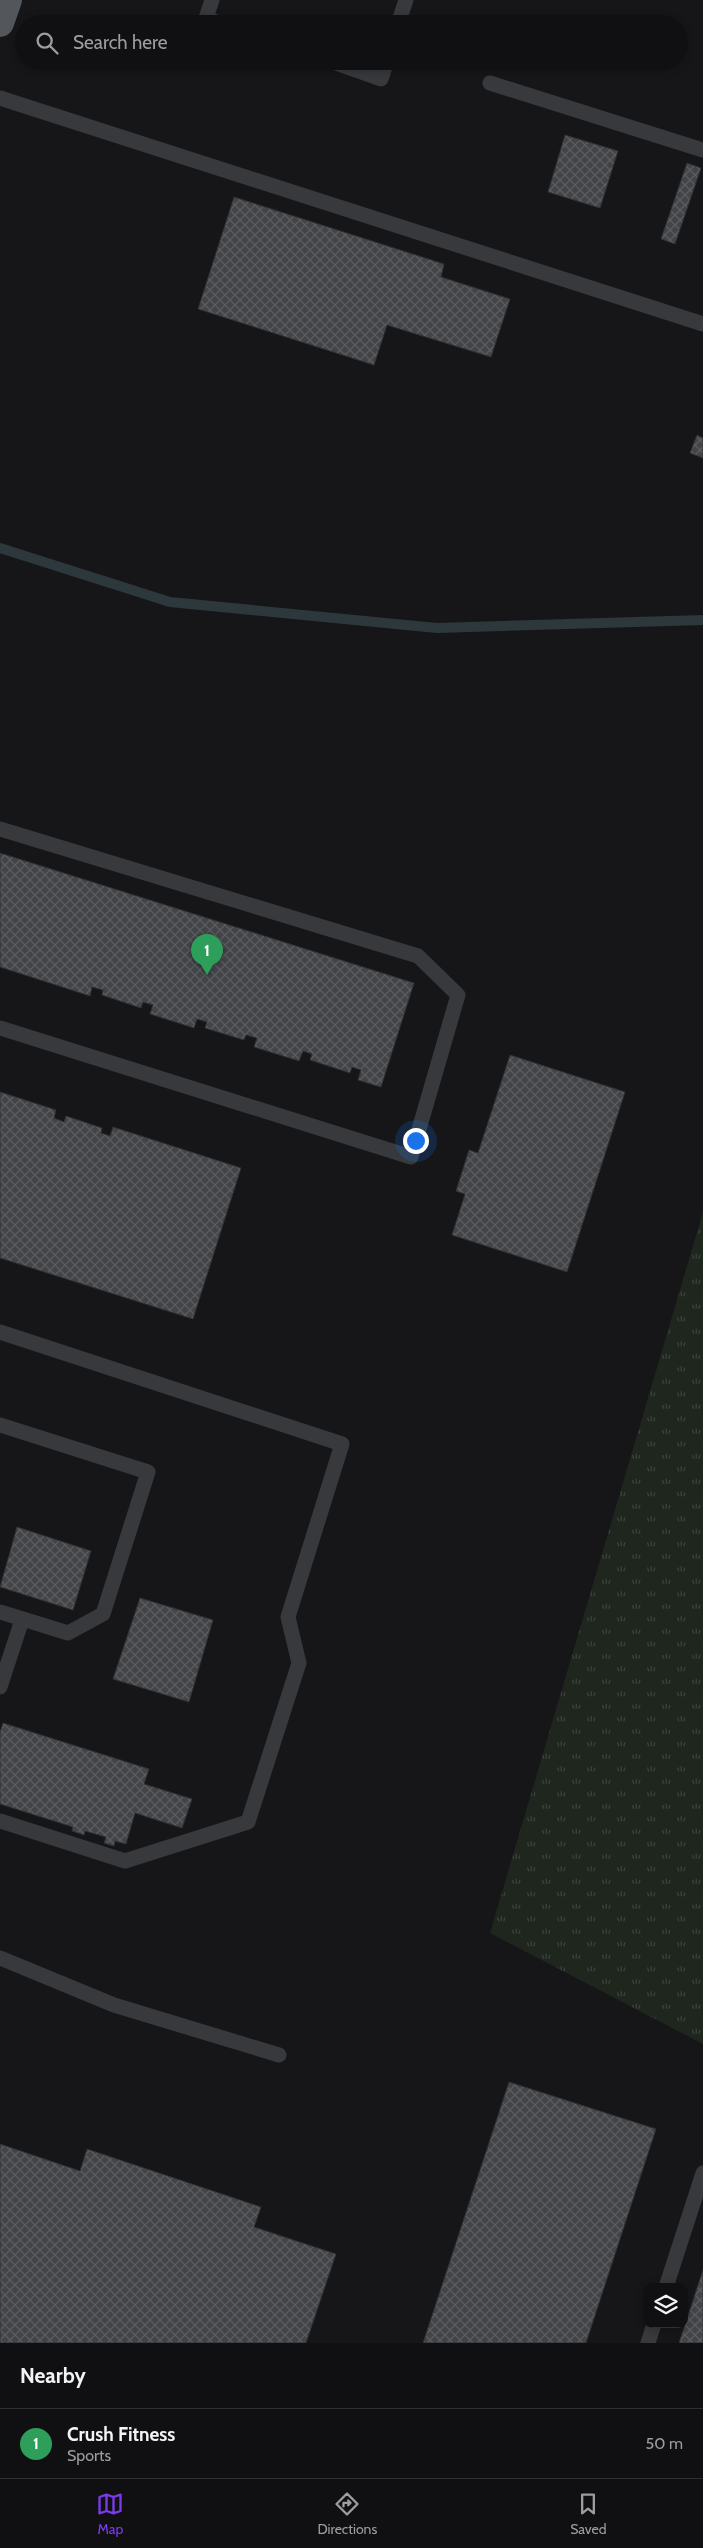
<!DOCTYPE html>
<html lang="en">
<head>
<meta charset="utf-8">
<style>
  :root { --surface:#101012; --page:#19191b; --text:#f1f3f6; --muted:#9c9d9f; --line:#303032; --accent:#7c3aed }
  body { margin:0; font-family:Cabin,sans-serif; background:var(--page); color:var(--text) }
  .controls { position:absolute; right:15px; bottom:15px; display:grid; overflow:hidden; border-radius:10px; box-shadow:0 2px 8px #0003 }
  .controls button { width:45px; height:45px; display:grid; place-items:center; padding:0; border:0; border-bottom:1px solid var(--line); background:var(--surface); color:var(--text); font:25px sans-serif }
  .you { position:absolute; left:415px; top:1140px; width:18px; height:18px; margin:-12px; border:4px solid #fff; border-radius:50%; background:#1a73e8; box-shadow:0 0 0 8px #1a73e833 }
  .badge { display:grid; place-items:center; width:32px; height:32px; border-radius:50%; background:var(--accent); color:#fff; font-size:16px; font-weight:700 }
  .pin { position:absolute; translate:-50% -41px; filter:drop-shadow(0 1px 2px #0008) }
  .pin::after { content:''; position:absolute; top:26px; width:18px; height:15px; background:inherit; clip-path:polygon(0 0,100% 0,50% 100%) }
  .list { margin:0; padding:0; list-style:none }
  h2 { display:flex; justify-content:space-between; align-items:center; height:65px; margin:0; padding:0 20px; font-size:21px }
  h2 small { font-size:16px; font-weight:400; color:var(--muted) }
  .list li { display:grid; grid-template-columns:32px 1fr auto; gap:15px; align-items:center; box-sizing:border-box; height:70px; padding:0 20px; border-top:1px solid var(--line) }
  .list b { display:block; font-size:19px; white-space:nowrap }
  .list p { margin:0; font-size:16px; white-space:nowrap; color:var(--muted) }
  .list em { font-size:16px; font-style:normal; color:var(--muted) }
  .icon { flex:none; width:28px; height:28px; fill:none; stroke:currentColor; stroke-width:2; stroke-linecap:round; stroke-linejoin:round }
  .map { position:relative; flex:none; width:703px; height:2343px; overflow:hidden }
  .search { position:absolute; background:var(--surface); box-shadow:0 2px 8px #0003; left:15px; right:15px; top:15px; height:55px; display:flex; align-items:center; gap:12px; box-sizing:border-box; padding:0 18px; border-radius:28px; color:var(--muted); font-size:19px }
  .sheet { height:135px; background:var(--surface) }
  nav { display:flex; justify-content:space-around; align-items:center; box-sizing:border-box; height:70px; border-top:1px solid var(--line); background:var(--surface); font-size:14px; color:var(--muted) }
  nav a { display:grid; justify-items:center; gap:2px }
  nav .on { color:var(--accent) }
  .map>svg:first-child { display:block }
  .grass { fill:url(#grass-tufts) }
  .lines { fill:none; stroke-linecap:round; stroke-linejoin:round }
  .stream { stroke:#2c383c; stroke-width:10 }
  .building { fill:url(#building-cross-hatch); stroke:#303134 }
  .service { stroke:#37393d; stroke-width:15 }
  .primary { stroke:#53575c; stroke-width:28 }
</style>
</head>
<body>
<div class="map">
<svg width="703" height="2343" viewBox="0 0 703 2343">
  <defs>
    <pattern id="grass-tufts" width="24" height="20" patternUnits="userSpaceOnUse" patternTransform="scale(1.25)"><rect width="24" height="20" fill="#1e261e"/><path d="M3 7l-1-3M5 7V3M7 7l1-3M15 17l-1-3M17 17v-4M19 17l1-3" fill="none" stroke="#3c433d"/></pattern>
    <pattern id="building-cross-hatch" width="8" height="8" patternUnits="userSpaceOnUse" patternTransform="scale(1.25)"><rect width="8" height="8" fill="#424448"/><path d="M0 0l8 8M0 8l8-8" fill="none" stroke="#5a5c60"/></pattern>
  </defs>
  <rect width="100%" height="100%" fill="#161618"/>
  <!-- grass -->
  <path class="grass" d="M703,1212V2044L490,1933Z"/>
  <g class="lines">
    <!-- stream -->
    <path class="stream" d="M0,548L170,602L437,628L703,620"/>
  </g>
  <!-- building -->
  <path class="building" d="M565,135L618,151L600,208L548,192Z
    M687,163L701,168L675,244L661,239Z
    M234,197L444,264L441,277L510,299L491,357L387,325L374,365L198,309Z
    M697,435L703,438V458L690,453Z
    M0,853L414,983L381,1087L358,1080L361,1070L352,1067L350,1073L310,1060L312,1054L303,1051L299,1061L254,1047L257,1038L246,1035L244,1040L205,1028L207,1022L197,1019L194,1028L150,1014L153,1005L143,1002L141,1008L102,995L103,990L92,987L90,996L0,967Z
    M510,1055L625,1092L567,1272L452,1235L465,1194L456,1191L469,1150L478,1153Z
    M0,1092L56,1110L54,1118L64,1122L66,1116L102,1128L101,1133L110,1136L113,1127L241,1168L193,1319L0,1258Z
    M17,1527L91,1551L73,1610L0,1587Z
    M140,1598L213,1620L189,1702L113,1679Z
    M3,1723L149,1769L144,1784L192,1799L182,1828L135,1813L126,1844L115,1841L114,1846L104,1843L106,1837L85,1831L84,1835L72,1831L73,1827L0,1804V1732Z
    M509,2082L656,2129L586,2343H423Z
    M0,2144L80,2171L87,2149L261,2207L254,2227L336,2254L306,2343H0Z
    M703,2270V2343H679Z"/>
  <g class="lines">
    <!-- service -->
    <path class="service" d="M212,0L206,18L222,24
      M398,24L406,0
      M330,61L381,79L387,61
      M490,83L703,150
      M0,98L703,324
      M0,829L418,956L458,995L411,1157L0,1028
      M0,1332L342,1444L288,1617L299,1663L248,1822L125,1861L0,1821
      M0,1425L148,1472L103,1614L68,1633L0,1612
      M0,1687L22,1620
      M0,1958L114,2005L279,2055
      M666,2287L703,2173
      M648,2343L654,2324"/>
    <!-- primary -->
    <path class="primary" d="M0,23L8,0"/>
  </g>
</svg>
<div class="controls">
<button><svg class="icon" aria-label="layers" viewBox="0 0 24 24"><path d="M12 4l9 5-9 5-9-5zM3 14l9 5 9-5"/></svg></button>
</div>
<div class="you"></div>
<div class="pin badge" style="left:207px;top:975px;background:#2e9e5b">1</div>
<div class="search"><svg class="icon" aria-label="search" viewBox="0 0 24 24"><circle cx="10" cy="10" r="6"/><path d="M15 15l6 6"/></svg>Search here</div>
</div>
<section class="sheet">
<h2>Nearby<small></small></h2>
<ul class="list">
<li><span class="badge" style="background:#2e9e5b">1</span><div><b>Crush Fitness</b><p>Sports</p></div><em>50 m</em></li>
</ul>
</section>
<nav>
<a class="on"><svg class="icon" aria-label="map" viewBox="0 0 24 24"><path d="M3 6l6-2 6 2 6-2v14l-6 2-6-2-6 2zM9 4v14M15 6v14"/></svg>Map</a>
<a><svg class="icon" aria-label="directions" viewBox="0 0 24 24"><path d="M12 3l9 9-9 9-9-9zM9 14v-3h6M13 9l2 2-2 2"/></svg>Directions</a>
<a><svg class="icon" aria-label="saved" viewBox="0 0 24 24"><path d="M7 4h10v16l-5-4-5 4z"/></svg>Saved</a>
</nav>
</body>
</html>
